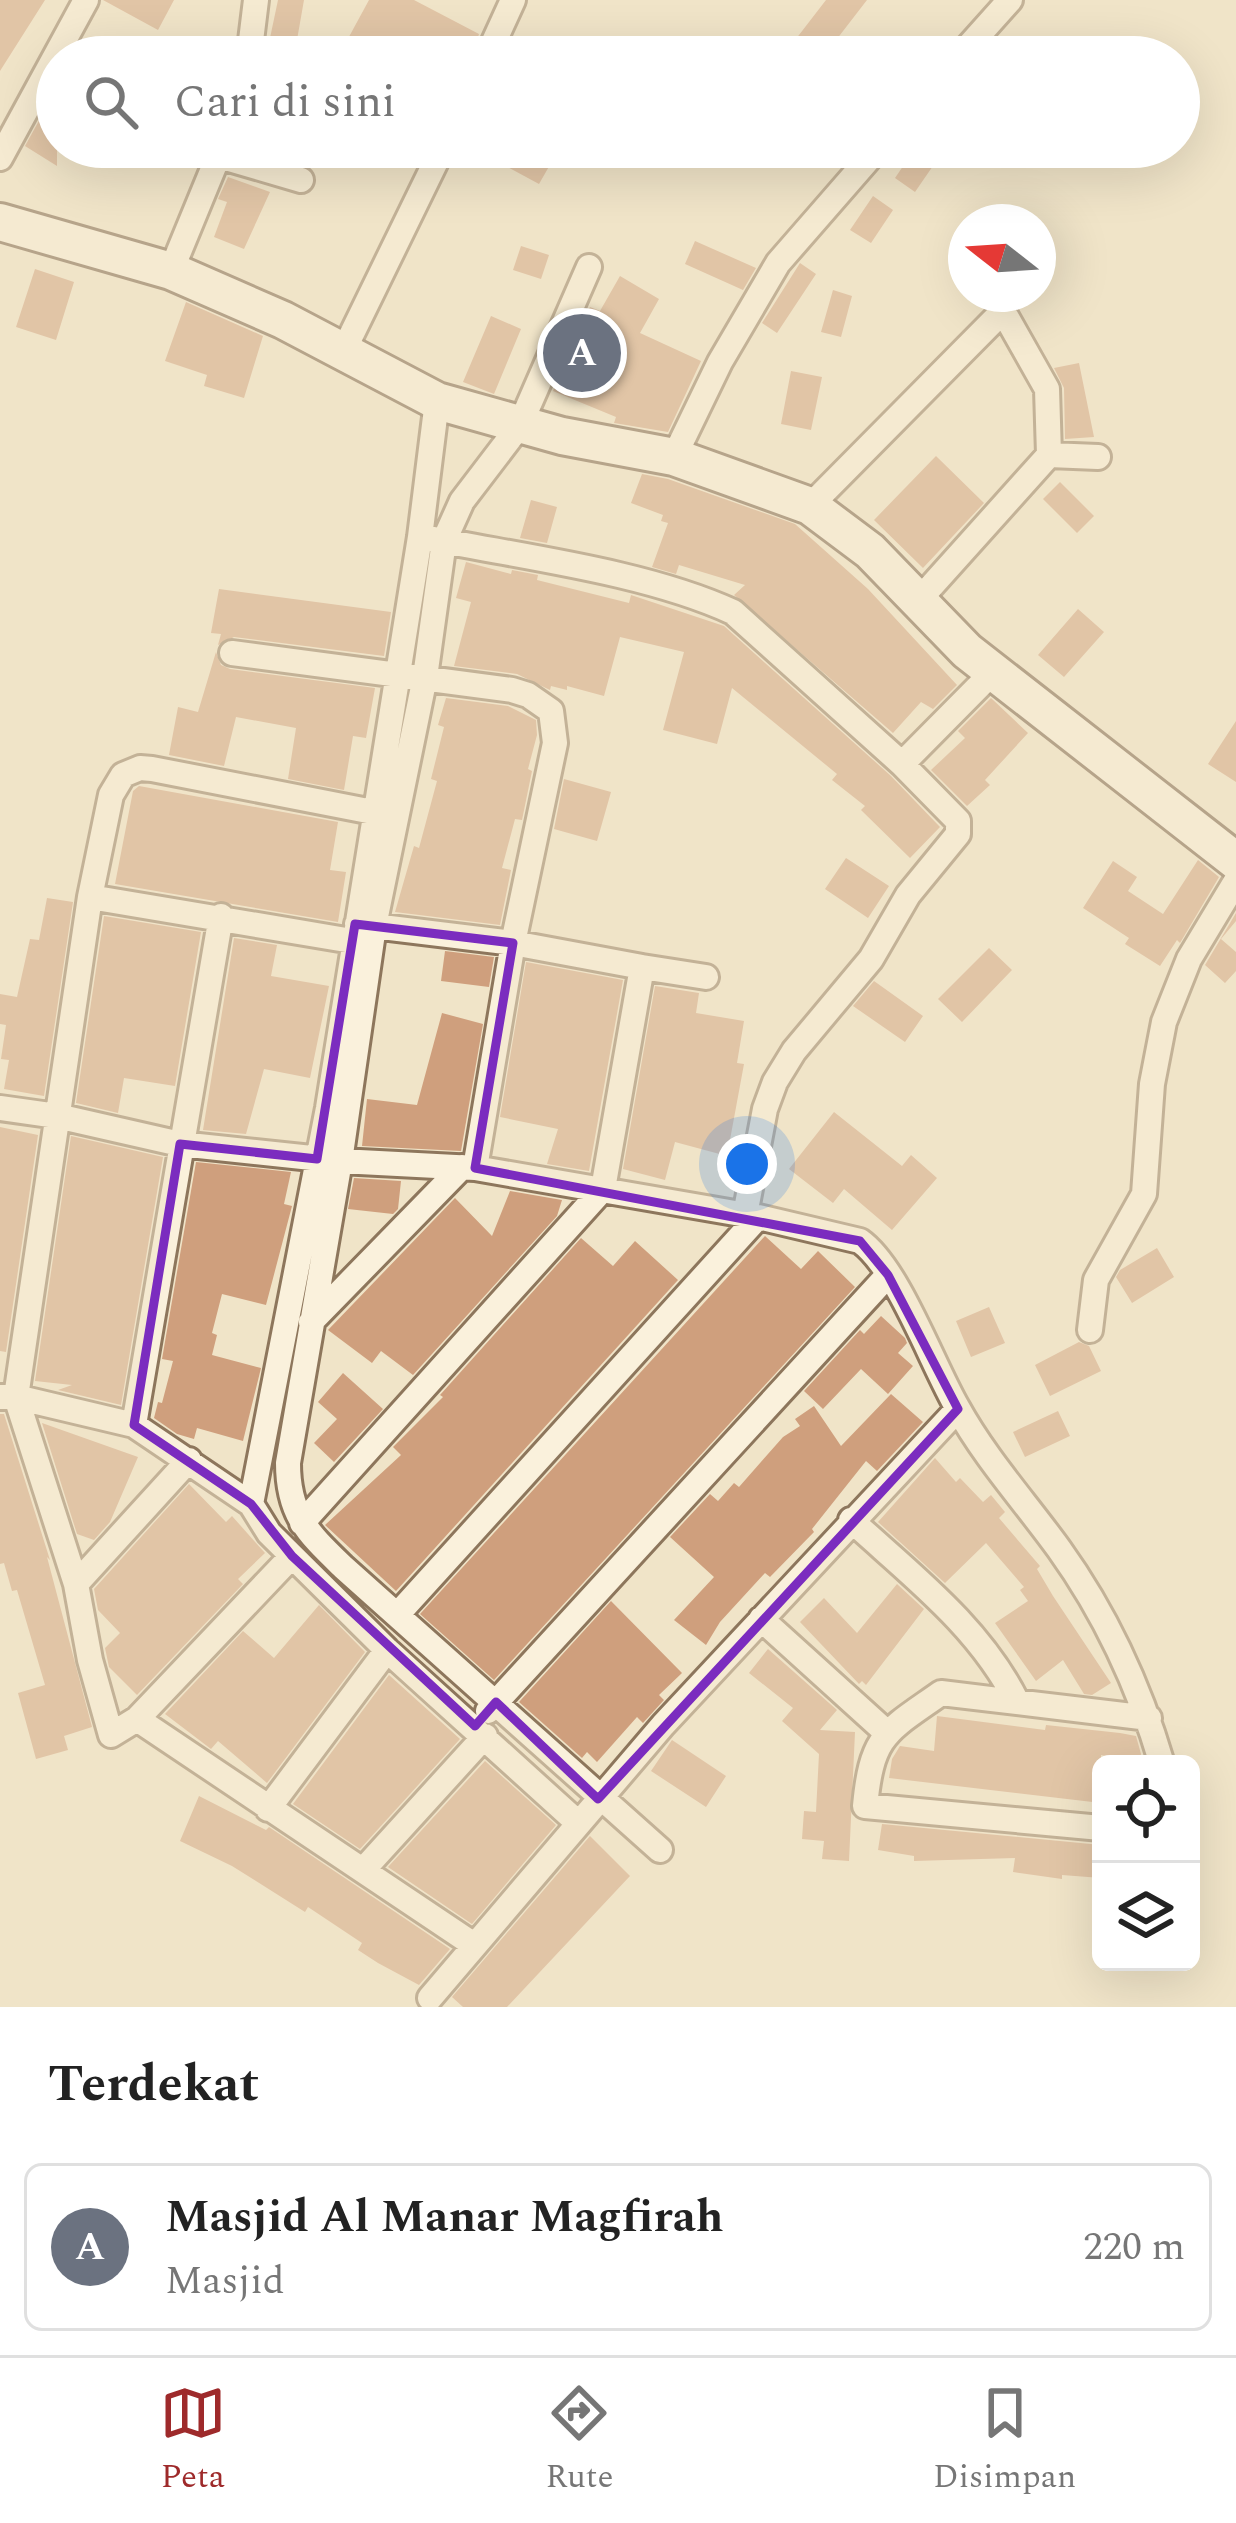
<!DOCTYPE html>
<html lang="id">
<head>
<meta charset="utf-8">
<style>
  :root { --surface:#fff; --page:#f2f2f2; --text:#222; --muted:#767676; --line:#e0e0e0; --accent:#9e2a2b }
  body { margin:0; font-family:Spectral,serif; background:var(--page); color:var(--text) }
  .controls { position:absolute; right:36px; bottom:36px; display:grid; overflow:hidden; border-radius:18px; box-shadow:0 12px 48px #0002 }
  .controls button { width:108px; height:108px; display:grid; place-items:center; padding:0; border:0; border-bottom:3px solid var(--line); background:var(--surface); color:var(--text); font:60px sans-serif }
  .compass { position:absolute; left:948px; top:204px; width:108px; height:108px; border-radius:50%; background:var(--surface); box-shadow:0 12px 48px #0002; rotate:287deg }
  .you { position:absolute; left:747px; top:1164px; width:42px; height:42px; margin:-30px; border:9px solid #fff; border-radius:50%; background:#1a73e8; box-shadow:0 0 0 18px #1a73e833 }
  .badge { display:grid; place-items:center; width:78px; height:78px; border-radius:50%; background:var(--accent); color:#fff; font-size:39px; font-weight:700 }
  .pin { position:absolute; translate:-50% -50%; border:6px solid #fff; box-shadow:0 3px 12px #0006 }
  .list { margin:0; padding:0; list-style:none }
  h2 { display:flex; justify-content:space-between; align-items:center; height:156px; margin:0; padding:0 48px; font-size:51px }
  h2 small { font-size:39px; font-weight:400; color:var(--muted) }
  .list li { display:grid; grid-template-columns:78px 1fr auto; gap:36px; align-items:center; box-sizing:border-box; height:168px; margin:0 24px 24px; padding:0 24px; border:3px solid var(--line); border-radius:18px }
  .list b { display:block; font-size:45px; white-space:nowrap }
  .list p { margin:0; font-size:39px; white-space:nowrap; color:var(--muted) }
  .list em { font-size:39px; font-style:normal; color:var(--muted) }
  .icon { flex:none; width:66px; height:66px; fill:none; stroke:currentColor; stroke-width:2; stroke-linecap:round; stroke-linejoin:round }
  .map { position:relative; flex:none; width:1236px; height:2007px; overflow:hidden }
  .search { position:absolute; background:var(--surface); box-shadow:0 12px 48px #0002; left:36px; right:36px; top:36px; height:132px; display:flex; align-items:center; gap:30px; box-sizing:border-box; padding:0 42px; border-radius:66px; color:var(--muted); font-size:45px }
  .sheet { height:348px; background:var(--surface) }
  nav { display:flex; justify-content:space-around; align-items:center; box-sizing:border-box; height:168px; border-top:3px solid var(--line); background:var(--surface); font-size:33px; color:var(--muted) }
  nav a { display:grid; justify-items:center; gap:6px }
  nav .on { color:var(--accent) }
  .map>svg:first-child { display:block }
  .building { fill:#cf9f7d }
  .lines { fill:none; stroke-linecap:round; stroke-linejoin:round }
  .street-casing { stroke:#8d765c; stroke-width:30 }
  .secondary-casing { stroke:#6f573f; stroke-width:42 }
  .street { stroke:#faf1dc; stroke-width:24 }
  .secondary { stroke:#faf1dc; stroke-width:36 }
  .marked { fill:none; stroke:#7b2cbf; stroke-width:9; stroke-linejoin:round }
</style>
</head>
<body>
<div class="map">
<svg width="1236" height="2007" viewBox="0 0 1236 2007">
  <rect width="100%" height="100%" fill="#f0e4c8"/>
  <!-- building -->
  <path class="building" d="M0,0H45L0,71Z
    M103,0H174L158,30Z
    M278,0H304L294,57H266Z
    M369,0H414L479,34L471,57H338Z
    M826,0H867L823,57H782Z
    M57,88V166L25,146Z
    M471,147H539L555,156L539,184Z
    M916,147H946L915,192L895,178Z
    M228,177L270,192L244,249L214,237L227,202L218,199Z
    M873,196L893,210L871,243L850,230Z
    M695,241L756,268L743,290L685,264Z
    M521,246L549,255L541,279L513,270Z
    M800,263L816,274L777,333L762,323Z
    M35,269L74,282L56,340L16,327Z
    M620,276L659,299L640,333L701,361L668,432L614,423L616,417L553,391L590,307L600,311Z
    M833,290L852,296L841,337L821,332Z
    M186,302L263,336L244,398L204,386L207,375L165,361Z
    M491,316L521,329L494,394L463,382Z
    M1079,363L1094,437L1065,439L1064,388L1054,368Z
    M791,371L822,377L811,430L781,424Z
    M936,456L984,503L923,568L874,520Z
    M642,474L668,479L795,524L868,589L957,685L933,709L921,702L893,733L734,595L745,585L679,565L676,574L652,567L668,523L661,521L663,515L631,503Z
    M1060,482L1094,516L1077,533L1043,499Z
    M531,500L557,507L547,543L520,538Z
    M466,562L511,574L512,570L538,575L537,580L629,603L631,595L724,626L891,776L940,827L910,858L861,810L865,806L832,780L837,774L732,688L717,744L663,730L684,652L620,637L604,696L567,686V690L551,686L550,690L517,674L454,666L471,602L456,598Z
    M219,589L391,612L384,656L234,637L218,645L221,634L211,633Z
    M1078,609L1104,632L1064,677L1038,655Z
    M216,652L221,665L230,669L375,688L366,738L353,736L344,790L288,779L296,728L236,717L224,766L169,755L178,707L198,712Z
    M446,698L508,706L536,720L537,735L528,769L532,771L522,820L515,819L502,868L511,870L500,925L395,912L414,846L419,848L437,781L431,779L444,727L438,725Z
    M991,698L1028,733L985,780L990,785L967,806L931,770L965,738L958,731Z
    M1236,721V782L1208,764Z
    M564,779L611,792L597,841L554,829Z
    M139,786L338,822L330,870L346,872L338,922L115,884L133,791Z
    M846,858L889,886L868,918L825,889Z
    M1198,860L1219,877L1180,943L1177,940L1160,966L1125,944L1129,938L1083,908L1113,861L1137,877L1128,891L1163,914Z
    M47,898L73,902L44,1096L4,1089L9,1060L1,1059L6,1025L0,1024V994L17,997L30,939L39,940Z
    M1236,913V921L1221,939L1236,952V971L1225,983L1205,965Z
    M104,916L201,932L175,1086L124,1078L118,1113L76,1103Z
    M234,938L277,945L271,976L329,986L310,1078L264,1069L246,1134L203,1130Z
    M989,948L1012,970L962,1022L938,999Z
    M445,951L494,957L489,987L441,981Z
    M526,962L623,980L589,1171L547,1164L558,1129L500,1117Z
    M874,981L923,1016L905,1042L853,1006Z
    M655,986L699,993L696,1013L744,1021L737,1063L744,1064L727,1156L675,1142L665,1180L623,1169Z
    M442,1013L483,1024L461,1151L362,1146L367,1099L417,1105Z
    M834,1112L902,1166L911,1155L937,1178L892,1230L844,1189L833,1203L789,1169Z
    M0,1127L38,1135L6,1352L0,1351Z
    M71,1136L163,1157L121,1405L58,1390L72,1385L35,1381Z
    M196,1162L291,1172L284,1204L292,1206L266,1305L222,1294L212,1333L217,1335L212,1355L261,1368L243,1441L197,1428L194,1439L177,1434L154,1418L158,1402L162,1403L173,1361L162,1359Z
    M354,1178L401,1181L398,1209L393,1214L348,1209Z
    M510,1191L562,1200L557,1216L413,1375L381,1351L372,1363L328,1330L455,1198L492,1236Z
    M765,1236L801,1269L818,1251L855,1287L494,1680L420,1614Z
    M581,1238L613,1266L635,1241L678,1280L396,1591L325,1525L401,1455L393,1447L443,1397L440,1395Z
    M1157,1248L1174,1277L1132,1303L1116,1277L1120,1270Z
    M989,1307L1005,1343L971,1357L956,1321Z
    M881,1316L905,1338L907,1343L898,1353L913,1366L888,1394L861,1369L823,1409L804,1391L860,1330L864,1334Z
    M1079,1342L1089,1346L1101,1371L1050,1396L1035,1365Z
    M343,1373L383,1409L334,1462L314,1443L337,1419L318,1402Z
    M891,1394L923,1422L877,1471L866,1461L812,1529L814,1532L770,1577L765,1573L720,1622L706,1645L674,1620L714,1577L670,1537L710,1494L718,1501L734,1483L739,1487L783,1437L800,1426L795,1419L814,1406L841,1446Z
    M1058,1411L1070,1436L1025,1457L1013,1432Z
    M0,1414H4L50,1560L47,1557L92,1727L64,1736L68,1750L36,1759L18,1693L45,1685L17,1590L12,1591L4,1563L0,1564Z
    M42,1423L138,1457L110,1522L94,1540L77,1534Z
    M935,1458L956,1482L960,1478L983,1502L991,1495L1005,1512L999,1518L1040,1566L1037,1569L1053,1596L1111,1683L1092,1695L1084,1694L1063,1660L1036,1681L995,1623L1028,1601L1020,1590L1024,1587L986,1543L945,1583L878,1522Z
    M189,1484L226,1522L232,1516L265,1553L238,1579L243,1584L137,1695L109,1667L105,1648L120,1633L98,1610L94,1589Z
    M897,1584L924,1609L866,1685L862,1681L859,1684L800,1622L824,1598L857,1633Z
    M611,1601L682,1673L659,1695L664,1700L643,1723L637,1717L597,1762L587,1752L582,1758L519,1702Z
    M319,1605L365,1652L267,1783L218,1741L211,1749L165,1714L243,1631L274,1658Z
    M768,1649L837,1710L820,1730L855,1732L849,1861L822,1859L824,1841L802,1839L804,1811L816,1812L819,1754L782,1721L793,1708L749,1673Z
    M389,1675L460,1739L360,1849L293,1804Z
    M937,1716L1045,1730L1046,1725L1120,1733L1136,1736L1141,1754L1139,1762L1101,1755V1803L889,1778L892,1759L900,1746L934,1751Z
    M672,1740L726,1776L706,1807L651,1771Z
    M485,1761L556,1825L472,1924L388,1867Z
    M199,1796L266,1830L269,1827L450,1949L419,1985L378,1963L358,1950L362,1943L308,1907L305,1912L232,1866L180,1841Z
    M882,1824L1101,1845V1878L1062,1875V1879L1013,1872L1015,1858L914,1861V1856L878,1850Z
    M590,1836L630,1876L507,2007H463L452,1997Z"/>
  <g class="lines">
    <defs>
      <path id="street" d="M249,57L256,0
        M487,57L513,0
        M959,57L1010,0
        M219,156L301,180
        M0,158L86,0
        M589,267L520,425L462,501L444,541L425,677L374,926L340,1161L288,1463C288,1515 308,1533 343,1567L660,1850
        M171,271L222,147
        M343,352L443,147
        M437,401L420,537L328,1108L251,1504L269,1533L387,1650L577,1822
        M1049,455L1098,457
        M674,457L720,362L778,263L879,147
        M810,506L1003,311L1047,389L1049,455L918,601
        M428,538C523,557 646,572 733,612L902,764L958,821V834L908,895L871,959L794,1051L775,1082L765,1109L745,1215
        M232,653L512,690L528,695L551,711L555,743L513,943L475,1168
        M902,764L993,672
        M90,897L352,941
        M642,967L706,977
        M0,1108L57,1116L180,1144L340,1161L475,1168L758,1217L860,1241C898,1268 932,1364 957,1407C985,1458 1025,1502 1059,1549C1105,1613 1140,1689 1162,1764
        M311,1322L462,1167
        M1090,1330L1096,1280L1144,1194L1152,1084L1164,1022L1189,959L1236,881
        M0,1397H16L90,897L111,795L123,775L140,768L152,769L373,812
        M134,1425L221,916
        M251,1504L134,1425L16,1397L76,1584L90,1660L111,1735L137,1719L292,1556
        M851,1520C911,1575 980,1627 1017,1702
        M302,1523L603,1189L642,967L513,943L357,924
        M76,1584L189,1460
        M397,1615L758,1217
        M761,1619L886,1732
        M488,1711L888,1275
        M137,1719L474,1945
        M268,1809L387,1650
        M1101,1828L865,1806C872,1734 886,1732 941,1693L1149,1718
        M364,1869L485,1736
        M430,1998L663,1725L958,1409"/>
      <path id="secondary" d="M0,222L171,271L283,320L437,401L562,436L674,457L810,506L870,551L967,651L1236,861"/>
    </defs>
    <!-- street casing -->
    <use href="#street" class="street-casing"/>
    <!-- secondary casing -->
    <use href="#secondary" class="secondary-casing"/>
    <!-- street -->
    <use href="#street" class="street"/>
    <!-- secondary -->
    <use href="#secondary" class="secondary"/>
  </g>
  <!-- marked area -->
  <path d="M0 0H1236V2007H0ZM355,924L513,943L475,1168L860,1241L888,1275L958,1409L598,1799L496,1702L475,1726L292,1556L251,1504L134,1425L180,1144L317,1159Z" fill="#f0e4c8" fill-opacity=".55" fill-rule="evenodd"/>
  <path class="marked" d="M355,924L513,943L475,1168L860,1241L888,1275L958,1409L598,1799L496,1702L475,1726L292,1556L251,1504L134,1425L180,1144L317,1159Z"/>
</svg>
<div class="controls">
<button><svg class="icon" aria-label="locate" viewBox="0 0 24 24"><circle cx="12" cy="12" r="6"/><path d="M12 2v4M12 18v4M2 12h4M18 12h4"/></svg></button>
<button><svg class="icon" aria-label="layers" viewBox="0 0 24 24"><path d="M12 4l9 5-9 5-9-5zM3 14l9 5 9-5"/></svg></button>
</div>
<svg class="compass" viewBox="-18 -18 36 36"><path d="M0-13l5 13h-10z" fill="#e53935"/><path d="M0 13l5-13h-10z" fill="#767676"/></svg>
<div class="you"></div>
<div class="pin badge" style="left:582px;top:353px;background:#6b7280">A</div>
<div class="search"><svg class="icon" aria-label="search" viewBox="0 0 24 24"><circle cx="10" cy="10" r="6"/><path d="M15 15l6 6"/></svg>Cari di sini</div>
</div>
<section class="sheet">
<h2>Terdekat<small></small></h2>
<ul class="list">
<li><span class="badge" style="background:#6b7280">A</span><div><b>Masjid Al Manar Magfirah</b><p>Masjid</p></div><em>220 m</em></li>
</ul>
</section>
<nav>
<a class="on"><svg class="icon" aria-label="map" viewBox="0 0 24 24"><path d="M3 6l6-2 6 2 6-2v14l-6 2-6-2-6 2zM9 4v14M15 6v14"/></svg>Peta</a>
<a><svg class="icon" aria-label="directions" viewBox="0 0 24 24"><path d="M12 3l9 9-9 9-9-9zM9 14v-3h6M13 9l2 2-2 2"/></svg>Rute</a>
<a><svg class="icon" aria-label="saved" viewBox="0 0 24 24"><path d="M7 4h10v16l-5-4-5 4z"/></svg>Disimpan</a>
</nav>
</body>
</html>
